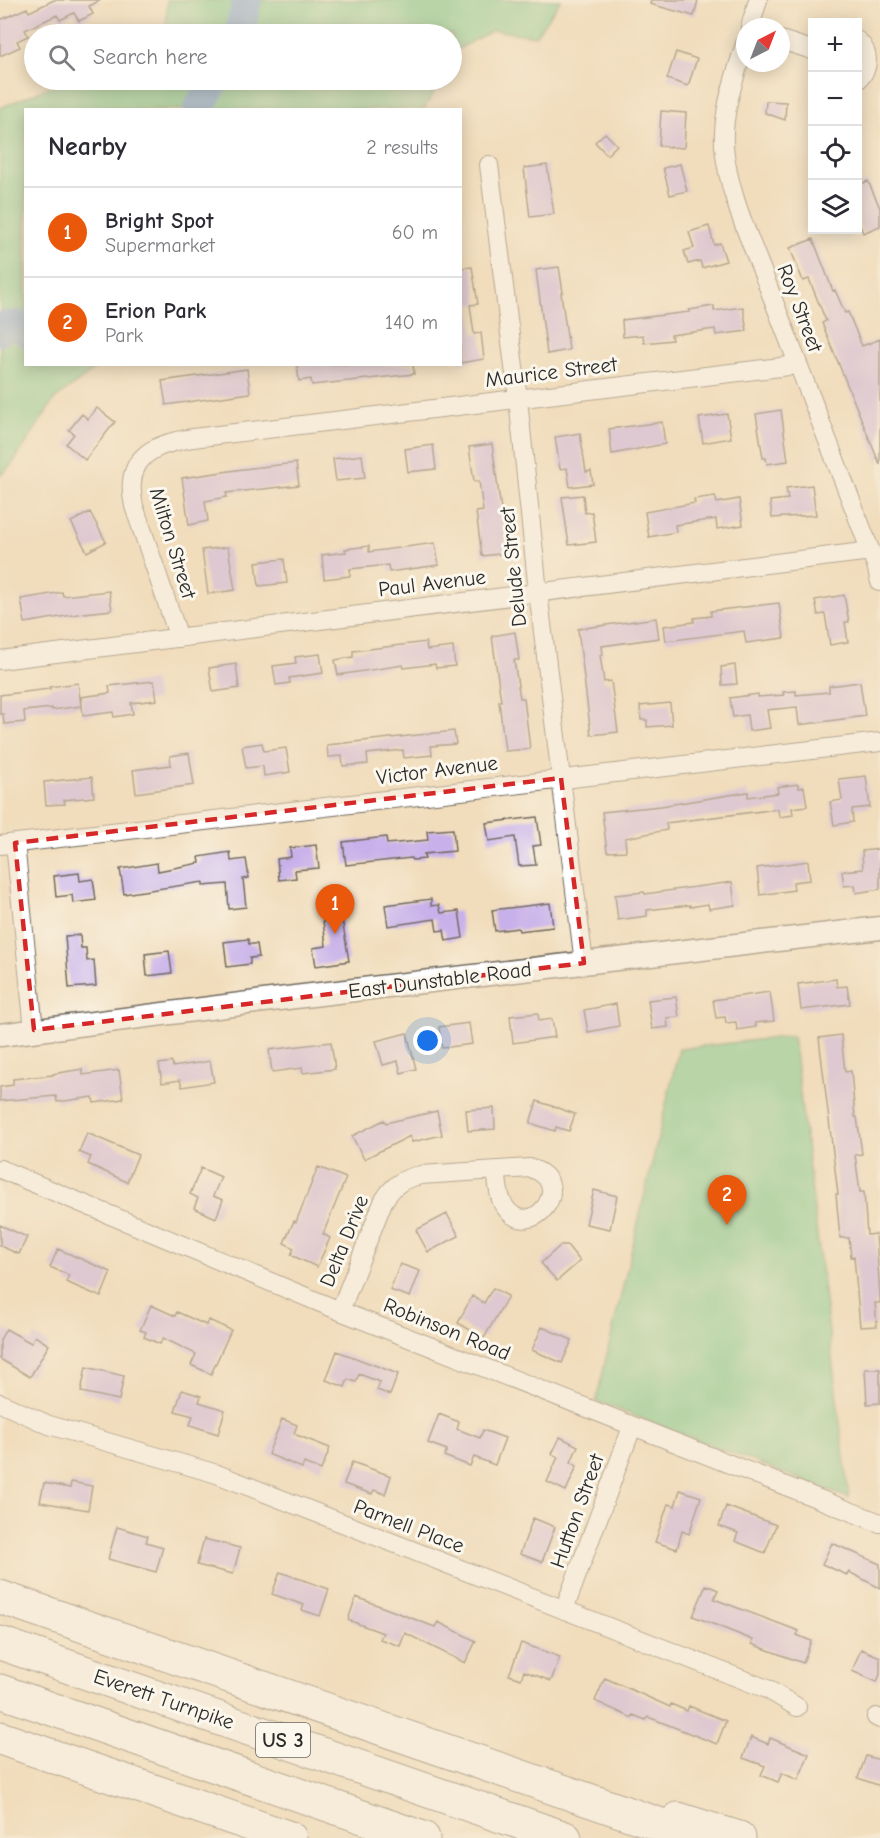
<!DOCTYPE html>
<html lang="en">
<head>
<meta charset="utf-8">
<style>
  :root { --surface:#fff; --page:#f2f2f3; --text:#2b2b33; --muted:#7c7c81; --line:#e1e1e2; --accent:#ea580c }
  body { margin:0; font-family:"Comic Neue",sans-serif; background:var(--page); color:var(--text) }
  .controls { position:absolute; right:18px; top:18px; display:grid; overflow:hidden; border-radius:0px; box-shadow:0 3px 15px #0003 }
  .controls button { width:54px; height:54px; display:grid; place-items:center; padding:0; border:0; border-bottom:2px solid var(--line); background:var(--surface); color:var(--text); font:30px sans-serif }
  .compass { position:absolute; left:736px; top:18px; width:54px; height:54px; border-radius:50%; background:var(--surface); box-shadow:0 3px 15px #0003; rotate:42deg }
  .you { position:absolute; left:428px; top:1041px; width:21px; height:21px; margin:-15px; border:4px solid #fff; border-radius:50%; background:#1a73e8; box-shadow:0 0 0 9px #1a73e833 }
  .badge { display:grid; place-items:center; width:39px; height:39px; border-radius:50%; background:var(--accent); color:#fff; font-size:20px; font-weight:700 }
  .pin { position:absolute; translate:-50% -50px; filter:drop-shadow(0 2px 3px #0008) }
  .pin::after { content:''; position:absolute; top:32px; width:21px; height:18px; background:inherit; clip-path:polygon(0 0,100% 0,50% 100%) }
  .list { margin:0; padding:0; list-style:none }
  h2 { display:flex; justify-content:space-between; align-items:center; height:78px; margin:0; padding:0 24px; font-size:26px }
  h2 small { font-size:20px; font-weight:400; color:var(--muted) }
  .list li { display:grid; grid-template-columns:39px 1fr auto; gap:18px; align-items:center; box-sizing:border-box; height:90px; padding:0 24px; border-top:2px solid var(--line) }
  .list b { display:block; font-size:22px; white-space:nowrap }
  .list p { margin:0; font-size:20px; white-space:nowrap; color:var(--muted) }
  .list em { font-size:20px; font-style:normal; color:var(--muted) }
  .icon { flex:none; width:33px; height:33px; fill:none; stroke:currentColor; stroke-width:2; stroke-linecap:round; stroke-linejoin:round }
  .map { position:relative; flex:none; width:880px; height:1838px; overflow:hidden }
  .search { position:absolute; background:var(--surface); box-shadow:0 3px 15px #0003; left:24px; top:24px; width:438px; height:66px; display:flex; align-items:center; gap:15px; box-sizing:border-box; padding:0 21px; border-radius:33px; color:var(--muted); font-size:22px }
  .panel { position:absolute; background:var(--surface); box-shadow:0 3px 15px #0003; left:24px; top:108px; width:438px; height:258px; border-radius:0px }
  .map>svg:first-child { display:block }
  .green { fill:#77cc90; stroke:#517c5e; stroke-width:1.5 }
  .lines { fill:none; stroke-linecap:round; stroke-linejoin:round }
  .river { stroke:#6e9ed8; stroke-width:30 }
  .building { fill:#c8b0ea }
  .minor-casing { stroke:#70695e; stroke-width:20 }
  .tertiary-casing { stroke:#70695e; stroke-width:25 }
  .motorway-casing { stroke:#70695e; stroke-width:35 }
  .minor { stroke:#fff; stroke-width:18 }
  .tertiary { stroke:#fff; stroke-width:22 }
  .motorway { stroke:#fff; stroke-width:33 }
  .marked { fill:none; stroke:#d62828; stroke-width:4.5; stroke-dasharray:12 8; stroke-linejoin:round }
  .labels { text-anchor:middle; stroke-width:6; stroke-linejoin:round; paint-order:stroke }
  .shield { fill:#fbf7ec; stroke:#696865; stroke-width:1.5 }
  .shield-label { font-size:20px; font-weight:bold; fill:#2b2b2b }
  .street-label { font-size:21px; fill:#2b2b2b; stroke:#fbf7ec }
</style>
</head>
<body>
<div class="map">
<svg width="880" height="1838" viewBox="0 0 880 1838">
  <rect width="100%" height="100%" fill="#fbf7ec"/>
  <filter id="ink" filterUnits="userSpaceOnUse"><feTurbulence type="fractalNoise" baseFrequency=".0167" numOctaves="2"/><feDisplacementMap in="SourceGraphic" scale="12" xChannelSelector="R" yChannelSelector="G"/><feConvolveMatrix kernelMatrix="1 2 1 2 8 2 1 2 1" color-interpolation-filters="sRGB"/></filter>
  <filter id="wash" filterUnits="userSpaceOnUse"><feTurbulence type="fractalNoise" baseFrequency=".008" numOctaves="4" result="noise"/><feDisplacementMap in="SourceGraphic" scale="24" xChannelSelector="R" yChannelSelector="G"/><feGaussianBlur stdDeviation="1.35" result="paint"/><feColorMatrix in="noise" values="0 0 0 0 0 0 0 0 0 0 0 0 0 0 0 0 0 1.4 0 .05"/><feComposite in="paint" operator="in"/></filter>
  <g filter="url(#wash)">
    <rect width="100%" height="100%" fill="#f1ddbc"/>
    <!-- green -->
    <path class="green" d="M167,0H561L535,36L493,30L458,49L452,61V34H166Z
      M66,80H441L424,109L26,110V364L100,365L54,400L13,463L0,476V108Z
      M793,1036L849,1498L596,1401L679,1049Z"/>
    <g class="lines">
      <!-- river -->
      <path class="river" d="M239,34L247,0
        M198,110L215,80
        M0,331L4,326L19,325L26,332"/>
    </g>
    <g id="blocks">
      <!-- building -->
      <path class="building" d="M54,0H101L89,6L93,14L79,21L74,13L60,20L57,15L25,30L28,36L17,41L20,47L0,56V20L27,8L29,12Z
        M651,0H698L694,16L650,4Z
        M676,52L697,59L688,86L667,79Z
        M766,101L786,102L785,120L765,113Z
        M661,111L686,113L684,148L659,146Z
        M605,133L617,145L607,155L595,142Z
        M680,164L687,191L670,195L663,168Z
        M547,165L554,214L530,217L524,168Z
        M868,181L880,208V226L863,233L858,221V185Z
        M709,226L714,245L720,243L726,261L702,268L700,261L688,264L684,251L694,248L689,232Z
        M813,239L833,291L835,290L845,313L848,312L862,346L880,339V465L822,323L826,321L809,279L803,281L790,248Z
        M472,267L478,304L470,305L474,334L481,333L484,359L460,363V268Z
        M559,267L563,292L561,293L569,350L547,354L536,270Z
        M714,306V311L743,307L747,331L716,335L715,329L671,335L672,340L644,343L643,335L623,337L622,320L690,312L689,310Z
        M297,364H413L414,374L312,385L311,379L299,381Z
        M247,369L250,393L166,405L162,381Z
        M97,408L115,422L85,460L66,444L74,434L69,430L82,414L88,419Z
        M781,410L788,461L767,464L766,458H763L756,414Z
        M727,414L731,438L703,443L699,418Z
        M662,422L665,444L612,454L609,429Z
        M580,433L586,472L591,471L593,484L570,487L567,468L560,469L555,437Z
        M492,444L507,553L482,556L476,512L483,511L479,481H474L469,447Z
        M433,445L436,469L408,472L405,449Z
        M362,455L365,478L336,481L333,459Z
        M296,463L299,485L226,493L227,497L205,501L208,521L189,525L182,478L243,469Z
        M812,485L816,515L772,518L770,501L788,499L786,488Z
        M583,495L585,513L592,512L596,542L569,545L562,497Z
        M715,496L717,503L739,499L743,525L717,529L716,519L675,525L676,532L649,537L645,512L695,503L694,499Z
        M90,512L106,542L87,552L71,522Z
        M435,543L439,565L389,572L388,565L350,569V576L324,579L322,555L346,552L345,549L369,546V552Z
        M228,547L235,590L208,594L202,550Z
        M284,559L287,583L259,586L256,562Z
        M109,591L112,610L84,613L25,623L21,599L62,592L63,596Z
        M844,595L849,622H845L848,642L830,645L825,614L818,615L815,600Z
        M779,603L784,638L746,643L744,631L666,641L664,626L694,622V618L711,616V611Z
        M656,618L659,638L602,646L603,655H600L604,682L611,681L618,732L591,735L578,629Z
        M515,632L519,660H514L520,698H524L530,749L505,751L499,701H501L492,636Z
        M426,642L427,650L453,647L455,666L436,668L435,664L404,668L403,665L338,675L335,660L353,657V651Z
        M320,654L323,673L289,678L290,683L276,685L273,666L296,663L295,657Z
        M236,664L239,688L213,692L209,668Z
        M735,665L737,684L722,685L721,667Z
        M154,681L157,700L131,703L133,714L114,717L113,712L83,716L81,697L110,693L109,686Z
        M860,682L865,716L799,725L797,707L767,710L770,728L749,731L747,715L733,717L730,698L758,694V697L784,695L783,692L796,691V695L829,692V686Z
        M78,683L81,706L52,710V708L24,711L25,722L4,724L3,714H0V695L50,689L49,687Z
        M670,703L672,725L647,727V720H641L640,706Z
        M454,731L456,744L431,746L432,755L404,758L403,750L367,754L368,764L343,766L342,756L328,757L327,745Z
        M262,743L264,751L286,748L290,772L264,776L263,766L246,768L242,746Z
        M189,753L194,785L136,793L133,770L171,765L170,756Z
        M866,776L870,807L852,809L853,822L834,825L830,802L842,800L839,779Z
        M92,777L94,797L64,800L65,804L46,805L44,782Z
        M798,784L799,788L804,787L807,806L792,808L793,815L779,817L778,809L666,823L667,830L625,838L626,851L607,852L602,812L661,806L748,792V797L778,793L777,787Z
        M537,817L541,845L533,846L536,865L519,866L515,837L489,841L486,823Z
        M453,829L455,851L424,854L425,859L412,860L411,858L346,865L343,842L386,837L387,844L428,840L427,831Z
        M316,845L319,868L295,870L296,878L279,880L277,859L291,857L290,848Z
        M880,849V889L856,893L855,885L844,886L842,871L863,869L862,851Z
        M230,852L231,861L246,859L249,878L243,879L246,907L229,909L227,884L203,886V882L124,894L120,869L157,863L158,871L200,863L199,857Z
        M808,861L810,880L793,882L794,890L760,895L757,868Z
        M79,873L80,881L93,879L96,900L73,903L72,895L56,897L54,876Z
        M732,882L735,905L709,909L708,904L690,907V905L647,910V916L618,920L615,895L644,892L645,894Z
        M431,899V906L439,905L441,913L459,911L463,938L446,941L444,930L437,931L435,919L388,926L385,905Z
        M550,903L553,927L519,931L518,928L495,931L492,910Z
        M342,919L349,961L316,966L313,948L326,946L323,921Z
        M80,935L81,948H86L87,961L94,960L96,986L69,988L65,936Z
        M248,939L249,944H257L259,957L250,958V964L227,967L224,942Z
        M169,951L172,973L147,976L145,954Z
        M836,979L837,987L847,986L850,1004L801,1010L798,984Z
        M770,992L774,1021L755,1023L756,1027L737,1030L736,1022L726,1023L725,1017L716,1018L713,1000Z
        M676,997L679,1017L667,1018L668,1027L652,1029L648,1000Z
        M616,1004L619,1026L588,1032L584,1010Z
        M538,1013L539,1021L552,1019L555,1037L513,1043L510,1016Z
        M469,1023L472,1044L442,1048L439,1027Z
        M407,1033L416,1069L401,1073L398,1061L383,1065L376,1041Z
        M841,1035L845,1072L851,1071L855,1117H857L862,1154L855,1155L860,1192H864L867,1235L876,1234L880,1296V1303H875L877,1326L860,1327L854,1256L851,1257L849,1238H840L836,1194H838L819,1038Z
        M331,1042L335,1069L303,1073L302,1068L272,1072L269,1050Z
        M210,1061L214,1082L182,1087L180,1080L162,1083L159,1064L172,1062L173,1067Z
        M82,1069L83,1075L119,1070L123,1099L94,1103L93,1097L57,1102L56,1096L0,1101V1087L13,1085V1079L53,1075V1074Z
        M537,1101L575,1114L569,1131L556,1127L555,1131L530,1123Z
        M494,1108L495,1129L468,1131L466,1110Z
        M437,1111L442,1135L412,1142L410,1136L364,1159L352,1136L384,1120L386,1123Z
        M87,1133L138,1155L127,1182L88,1164L91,1157L79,1152Z
        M318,1167L346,1178L323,1234L330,1238L317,1267L291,1255L294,1248L284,1243L294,1221L296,1222Z
        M201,1168L221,1177L213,1196L223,1200L216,1218L194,1208L198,1198L190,1194Z
        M594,1190L617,1196L610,1229L586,1224Z
        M447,1214L459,1236L428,1252L416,1230Z
        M0,1225L27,1237L19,1254L0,1246Z
        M561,1245H567L580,1261L557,1281L541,1263Z
        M58,1249L111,1272L101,1297L66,1282L69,1275L50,1267Z
        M400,1264L420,1271L410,1297L390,1290Z
        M493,1288L508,1296L484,1338L458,1323L472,1296L484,1303Z
        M151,1305L175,1316L177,1312L206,1325L209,1320L231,1330L211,1374L191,1365L196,1354L163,1338L160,1344L144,1337L146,1332L140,1330Z
        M542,1327L572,1340L562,1363L532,1350Z
        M6,1329L31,1343L35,1336L49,1345L30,1377L0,1359V1340Z
        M337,1351L398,1374L390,1395L377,1390L380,1382L359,1374L356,1382L348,1379L345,1387L326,1380Z
        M86,1367L124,1376L119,1400L81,1392Z
        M865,1369H880V1403L867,1404Z
        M182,1390L201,1396L199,1402L225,1410L218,1434L190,1425L193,1416L175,1411Z
        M439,1414L459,1422L457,1429L480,1438L483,1430L505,1438L495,1465L474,1457L470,1466L444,1456L447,1450L428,1443Z
        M282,1419L297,1425L294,1434L330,1448L321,1470L304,1463L302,1468L268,1454Z
        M560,1437L578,1446L571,1462L577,1466L566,1491L547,1482L558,1457L552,1454Z
        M352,1462L391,1476L385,1494L374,1490L372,1494L344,1484Z
        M71,1482L92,1486L88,1510L40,1502L44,1483L70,1488Z
        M680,1490L701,1497L689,1534L682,1531L677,1549L655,1542L668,1504L675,1506Z
        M726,1506L776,1525L765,1553L735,1541L738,1533L719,1526Z
        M533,1518L555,1527L542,1562L520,1554Z
        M117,1527L148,1536L146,1542L163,1547L156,1572L108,1559Z
        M204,1539L240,1548L233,1574L197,1565Z
        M832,1543L880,1564V1588L849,1572L847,1575L822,1564Z
        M280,1572L329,1589L320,1616L302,1610L304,1605L272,1594Z
        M706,1585L718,1590L714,1599L799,1631L797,1635L811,1641L803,1663L752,1644L753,1640L693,1616Z
        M356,1597L435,1627L438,1622L476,1641L465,1663L405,1633L400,1646L380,1639L383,1633L348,1620Z
        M521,1643L560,1657L551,1681L524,1671L521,1679L509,1675Z
        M861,1649L880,1657V1674L877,1682L852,1671Z
        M605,1678L670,1707L671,1704L687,1711L689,1706L726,1721L717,1744L648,1717L646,1720L633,1715L632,1718L595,1701Z
        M751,1737L768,1744L770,1738L809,1754L798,1780L782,1773L778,1782L761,1775L765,1766L743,1758Z
        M866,1756L880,1760V1786L858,1778Z"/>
    </g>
  </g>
  <g filter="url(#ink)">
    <use href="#blocks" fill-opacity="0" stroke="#70695e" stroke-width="1.5"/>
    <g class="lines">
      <defs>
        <path id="minor" d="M750,27L758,0
          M781,40L812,50
          M858,41C870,52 870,68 858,80
          M745,44C735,77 722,111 724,146C728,195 752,243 769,289C804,381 840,473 876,565L880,582
          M489,165L518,399L538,592L584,963
          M179,638L134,506C123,458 152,444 193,438L797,365
          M0,660L871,551
          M15,843L34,1030
          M0,845L880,742
          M0,1169L340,1311L880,1523
          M340,1311L383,1202C392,1186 403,1178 421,1175L530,1168C579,1183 530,1244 505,1207C498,1198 498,1182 496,1171
          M0,1403L49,1425L217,1474L767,1689L797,1707
          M564,1610L632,1427
          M876,1717L880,1719"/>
        <path id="tertiary" d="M0,1035L295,997L880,928"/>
        <path id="motorway" d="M0,1597L699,1838
          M0,1643L565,1838
          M0,1691L423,1838
          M0,1738L290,1838
          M678,1819L739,1838"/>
      </defs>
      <!-- minor casing -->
      <use href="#minor" class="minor-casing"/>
      <!-- tertiary casing -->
      <use href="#tertiary" class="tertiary-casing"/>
      <!-- motorway casing -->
      <use href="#motorway" class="motorway-casing"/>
      <!-- minor -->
      <use href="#minor" class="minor"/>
      <!-- tertiary -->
      <use href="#tertiary" class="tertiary"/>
      <!-- motorway -->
      <use href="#motorway" class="motorway"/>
    </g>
  </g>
  <!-- marked area -->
  <path d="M0 0H880V1838H0ZM561,778L584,963L34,1030L15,843Z" fill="#f1ddbc" fill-opacity=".55" fill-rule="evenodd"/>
  <path class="marked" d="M561,778L584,963L34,1030L15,843Z"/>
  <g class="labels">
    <!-- shield labels -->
    <rect class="shield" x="256" y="1723" width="54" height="34" rx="4.5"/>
    <g class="shield-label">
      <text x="283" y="1747">US 3</text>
    </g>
    <!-- street labels -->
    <g class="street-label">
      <text transform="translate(800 308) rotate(69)" y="7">Roy Street</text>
      <text transform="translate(551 372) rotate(-7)" y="7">Maurice Street</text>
      <text transform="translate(173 543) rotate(73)" y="7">Milton Street</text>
      <text transform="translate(513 567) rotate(-96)" y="7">Delude Street</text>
      <text transform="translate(432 583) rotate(-7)" y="7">Paul Avenue</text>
      <text transform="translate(437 770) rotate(-7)" y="7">Victor Avenue</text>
      <text transform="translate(440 980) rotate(-7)" y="7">East Dunstable Road</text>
      <text transform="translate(344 1241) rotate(-68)" y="7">Delta Drive</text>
      <text transform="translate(447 1329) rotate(22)" y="7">Robinson Road</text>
      <text transform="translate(577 1511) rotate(-70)" y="7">Hutton Street</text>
      <text transform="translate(409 1526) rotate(21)" y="7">Parnell Place</text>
      <text transform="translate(164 1699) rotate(19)" y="7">Everett Turnpike</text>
    </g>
  </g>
</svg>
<div class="controls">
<button>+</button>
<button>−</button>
<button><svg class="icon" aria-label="locate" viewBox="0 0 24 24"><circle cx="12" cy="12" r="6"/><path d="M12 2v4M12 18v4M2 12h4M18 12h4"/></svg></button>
<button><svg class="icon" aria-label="layers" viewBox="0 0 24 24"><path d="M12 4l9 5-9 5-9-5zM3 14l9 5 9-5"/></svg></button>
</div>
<svg class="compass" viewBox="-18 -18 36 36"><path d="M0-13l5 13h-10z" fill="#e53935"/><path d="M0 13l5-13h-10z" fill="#7c7c81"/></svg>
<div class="you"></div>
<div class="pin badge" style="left:335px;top:934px">1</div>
<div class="pin badge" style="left:727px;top:1225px">2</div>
<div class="search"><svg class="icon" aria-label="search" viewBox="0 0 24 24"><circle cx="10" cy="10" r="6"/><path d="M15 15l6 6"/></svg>Search here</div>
<section class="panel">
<h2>Nearby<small>2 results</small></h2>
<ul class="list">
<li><span class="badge">1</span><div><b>Bright Spot</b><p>Supermarket</p></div><em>60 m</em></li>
<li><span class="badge">2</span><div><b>Erion Park</b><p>Park</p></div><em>140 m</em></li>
</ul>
</section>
</div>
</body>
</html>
